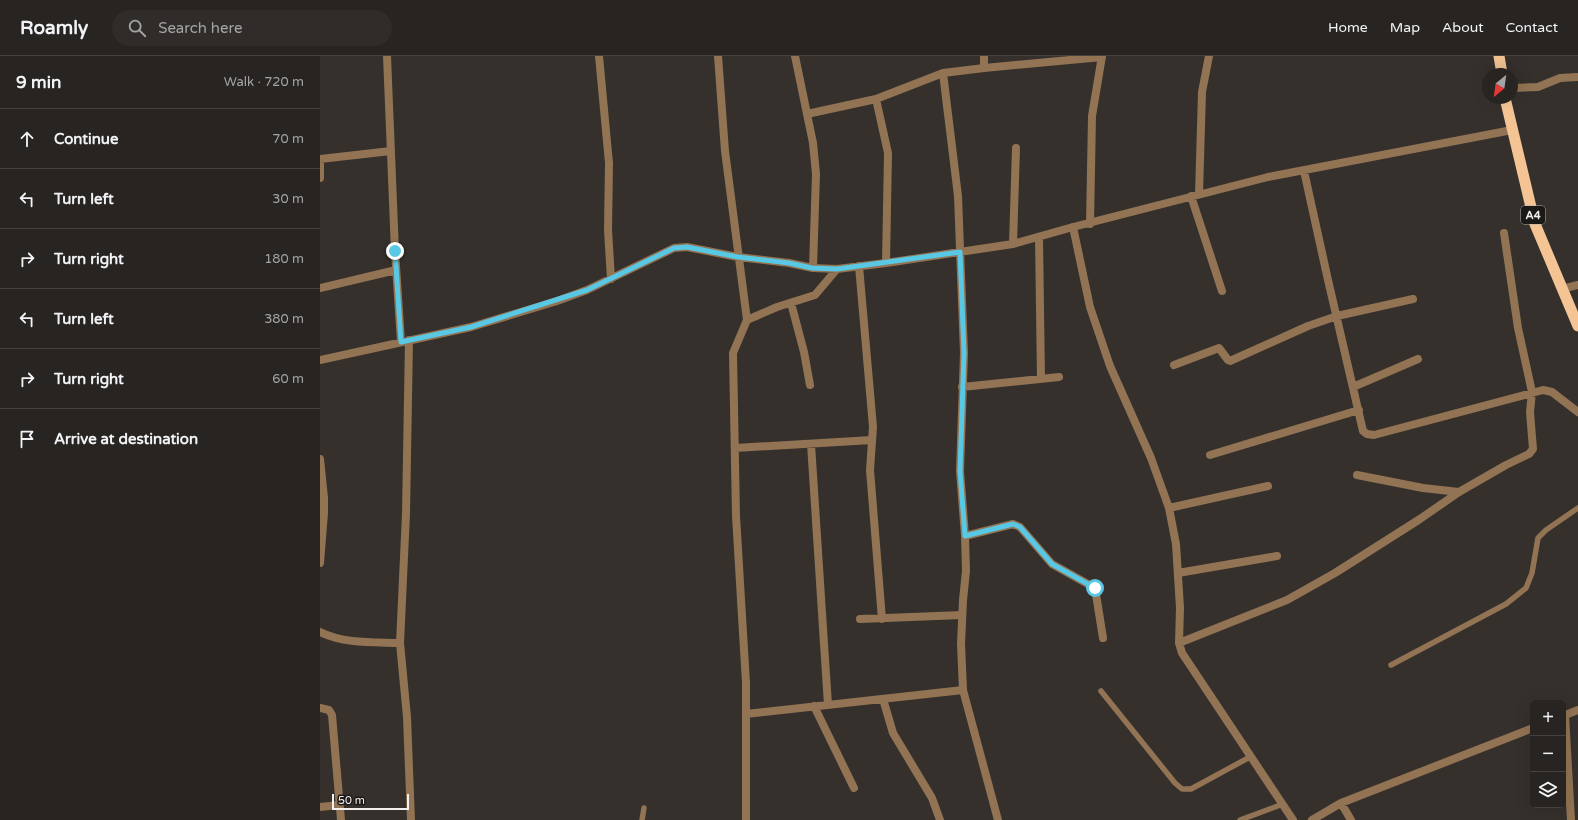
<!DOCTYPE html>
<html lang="en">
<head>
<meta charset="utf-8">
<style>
  :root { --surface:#282421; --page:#302c2a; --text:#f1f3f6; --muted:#a5a4a5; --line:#44413f }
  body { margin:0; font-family:"Varela Round",sans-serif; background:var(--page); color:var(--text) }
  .controls { position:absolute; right:12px; bottom:12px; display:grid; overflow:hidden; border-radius:6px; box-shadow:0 4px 16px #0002 }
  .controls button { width:36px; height:36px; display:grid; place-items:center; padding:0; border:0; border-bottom:1px solid var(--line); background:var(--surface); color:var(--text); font:20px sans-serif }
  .compass { position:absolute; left:1162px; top:12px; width:36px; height:36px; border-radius:50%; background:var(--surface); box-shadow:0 4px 16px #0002; rotate:209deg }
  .scale { position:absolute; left:12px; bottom:10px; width:77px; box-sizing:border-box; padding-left:4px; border:2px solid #f3efec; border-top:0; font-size:11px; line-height:14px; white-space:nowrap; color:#f3efec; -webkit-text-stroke:3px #1b1917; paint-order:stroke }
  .stop { position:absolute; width:12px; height:12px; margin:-9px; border:3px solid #58c8e4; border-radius:50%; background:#fff }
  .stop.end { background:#58c8e4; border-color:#fff; box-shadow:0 1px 4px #0008 }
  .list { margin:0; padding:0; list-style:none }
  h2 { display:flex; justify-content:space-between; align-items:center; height:52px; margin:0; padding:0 16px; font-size:17px }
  h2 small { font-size:13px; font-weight:400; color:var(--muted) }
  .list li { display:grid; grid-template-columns:26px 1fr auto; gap:12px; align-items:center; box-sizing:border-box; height:60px; padding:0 16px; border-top:1px solid var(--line) }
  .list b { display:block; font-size:15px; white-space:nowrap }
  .list em { font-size:13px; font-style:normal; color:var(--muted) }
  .icon { flex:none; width:22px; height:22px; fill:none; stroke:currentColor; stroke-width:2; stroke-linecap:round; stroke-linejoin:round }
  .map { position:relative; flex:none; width:1258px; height:764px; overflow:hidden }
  header { display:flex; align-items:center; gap:24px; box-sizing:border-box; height:56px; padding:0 20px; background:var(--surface); border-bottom:1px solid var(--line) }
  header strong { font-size:19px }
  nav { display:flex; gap:22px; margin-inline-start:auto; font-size:14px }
  .search { width:280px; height:36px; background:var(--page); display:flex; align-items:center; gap:10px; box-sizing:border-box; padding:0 14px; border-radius:22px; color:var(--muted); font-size:15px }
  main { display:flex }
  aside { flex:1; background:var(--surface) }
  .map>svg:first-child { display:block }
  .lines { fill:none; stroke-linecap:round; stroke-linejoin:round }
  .service { stroke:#927353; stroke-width:5.5 }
  .minor { stroke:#927353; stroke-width:8 }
  .trunk { stroke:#f4c494; stroke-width:11 }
  .route { stroke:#58c8e4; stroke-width:5 }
  .labels { text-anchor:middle; stroke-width:3; stroke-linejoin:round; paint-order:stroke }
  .shield { fill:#1b1917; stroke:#b2afac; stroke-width:1 }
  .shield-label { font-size:11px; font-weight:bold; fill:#f3efec }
</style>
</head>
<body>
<header>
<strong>Roamly</strong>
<div class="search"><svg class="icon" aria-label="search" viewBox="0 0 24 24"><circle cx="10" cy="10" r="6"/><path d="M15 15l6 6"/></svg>Search here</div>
<nav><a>Home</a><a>Map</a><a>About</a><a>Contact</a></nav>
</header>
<main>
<aside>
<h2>9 min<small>Walk · 720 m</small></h2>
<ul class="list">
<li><svg class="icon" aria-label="ahead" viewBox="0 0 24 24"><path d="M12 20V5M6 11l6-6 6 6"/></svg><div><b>Continue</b></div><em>70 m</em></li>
<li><svg class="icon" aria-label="left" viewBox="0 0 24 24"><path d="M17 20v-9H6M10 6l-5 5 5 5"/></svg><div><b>Turn left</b></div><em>30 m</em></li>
<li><svg class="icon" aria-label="right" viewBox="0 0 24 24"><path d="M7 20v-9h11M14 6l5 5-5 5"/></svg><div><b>Turn right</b></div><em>180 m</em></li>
<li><svg class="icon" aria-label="left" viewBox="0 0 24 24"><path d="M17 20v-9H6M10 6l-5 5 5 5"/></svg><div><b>Turn left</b></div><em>380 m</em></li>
<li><svg class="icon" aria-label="right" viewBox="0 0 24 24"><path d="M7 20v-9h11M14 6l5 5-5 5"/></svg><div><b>Turn right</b></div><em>60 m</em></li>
<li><svg class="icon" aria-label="arrive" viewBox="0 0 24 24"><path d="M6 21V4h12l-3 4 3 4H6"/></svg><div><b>Arrive at destination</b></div></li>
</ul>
</aside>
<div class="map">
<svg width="1258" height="764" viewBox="0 0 1258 764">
  <rect width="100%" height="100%" fill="#35302c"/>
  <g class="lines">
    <!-- service -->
    <path class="service" d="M1071,609L1186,548L1206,532L1212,517L1218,482L1226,474L1258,452
      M781,635L855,727L862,733H871L930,701
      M322,764L324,752
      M920,764L963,748"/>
    <!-- minor -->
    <path class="minor" d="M67,0L75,195L81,286
      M279,0L289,107L288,174L291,223
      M398,0L405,95L427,264L413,297L416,460L426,627V764
      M475,0L493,87L496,118L493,212
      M664,0V12
      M623,17L638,140L644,297L640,415L645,480L646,515L643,544L641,588L643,634L678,764
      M1192,32L1218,31L1240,22L1258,21
      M556,43L568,97L566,207
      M487,58L556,43L623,17L664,12L782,1
      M0,103L71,95
      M984,115L1008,224L1043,375L1047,378L1054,379L1223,334L1232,336L1258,356
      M0,122V103
      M879,138L882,36L889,0
      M871,140L902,235
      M770,168L772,60L782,0
      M753,171L770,251L790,310L831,402L849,452L856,488L860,552L859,587L862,597L973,764
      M719,181L721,323
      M693,188L696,92
      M539,210L553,371L550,414L562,563
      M0,232L76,214
      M1242,233L1258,229
      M471,247L484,296L490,329
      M427,264L457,251L495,239L517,213
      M89,284L86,458L80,587L87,661L91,764
      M0,304L151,271L237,245L267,234L354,192L367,191L418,201L469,207L493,212L517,213L566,207L693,188L753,171L948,121L1192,74
      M854,309L899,292L908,304L910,305L988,270L1017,260L1093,243
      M642,331L739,321
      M1033,331L1098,303
      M491,388L508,649
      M415,392L552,384
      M890,399L1039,354
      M0,403L4,442V457L0,507
      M1037,419L1103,432L1139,436
      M849,452L948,430
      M645,480L693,468L700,471L732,508L775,532L783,582
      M858,517L957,500
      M540,563L642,559
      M0,576C25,588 53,586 80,587
      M859,587L967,544L1015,517L1100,463L1139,436L1186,409L1209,398L1213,393L1210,356L1212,336L1198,272L1184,177
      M563,643L573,677L612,742L620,764
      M494,650L534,732
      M0,652L9,654L12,659L21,764
      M426,658L643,634
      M1245,659L1251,764
      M1243,660L1258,654
      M1021,747L1031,764
      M0,751L19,749
      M992,764L1021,747L1213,672"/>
    <!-- trunk -->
    <path class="trunk" d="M1179,0L1182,18
      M1185,42L1215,168L1258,270"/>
  </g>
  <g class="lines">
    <!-- route -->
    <path class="route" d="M75,195L81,286L151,271L267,234L354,192L367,191L418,201L469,207L492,212L517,213L640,196L644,297L640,415L645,480L693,468L700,471L732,508L775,532"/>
  </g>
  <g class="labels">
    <!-- shield labels -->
    <rect class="shield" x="1201" y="150" width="24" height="18" rx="3"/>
    <g class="shield-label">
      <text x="1213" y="163">A4</text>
    </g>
  </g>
</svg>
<div class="controls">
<button>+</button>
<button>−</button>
<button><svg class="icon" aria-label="layers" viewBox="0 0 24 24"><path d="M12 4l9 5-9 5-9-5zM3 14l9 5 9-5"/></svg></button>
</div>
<svg class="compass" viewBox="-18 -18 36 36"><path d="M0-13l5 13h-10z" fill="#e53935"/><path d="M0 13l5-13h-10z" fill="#a5a4a5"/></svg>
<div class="scale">50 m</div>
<div class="stop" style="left:775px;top:532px"></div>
<div class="stop end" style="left:75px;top:195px"></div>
</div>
</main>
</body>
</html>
